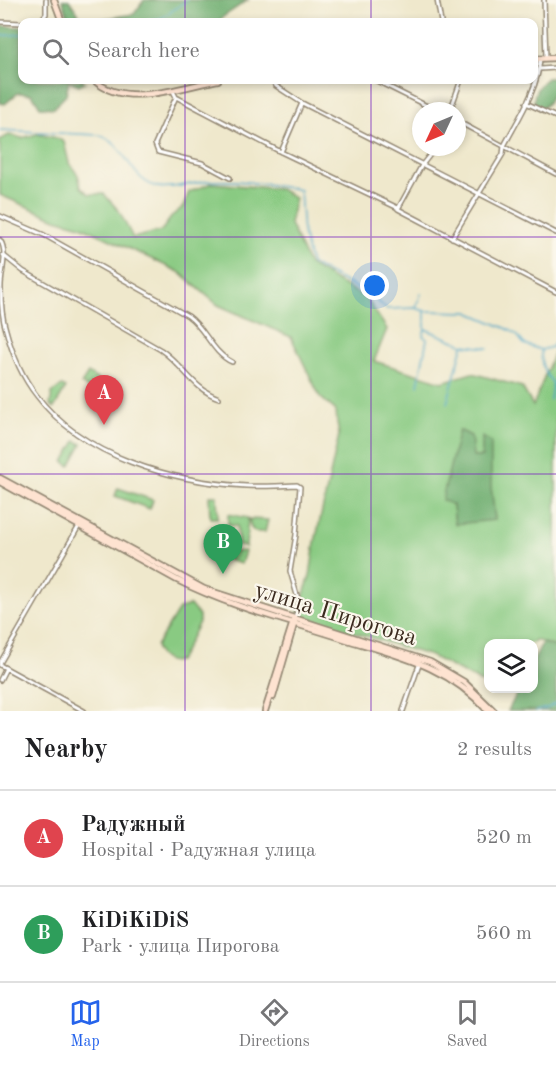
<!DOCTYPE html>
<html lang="en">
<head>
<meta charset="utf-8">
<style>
  :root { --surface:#fff; --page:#f6f6f6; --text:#202124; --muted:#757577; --line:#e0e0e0; --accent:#2563eb }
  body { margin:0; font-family:"Old Standard TT",serif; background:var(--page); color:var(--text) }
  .controls { position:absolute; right:18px; bottom:18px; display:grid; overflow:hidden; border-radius:12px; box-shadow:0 3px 9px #0003 }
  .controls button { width:54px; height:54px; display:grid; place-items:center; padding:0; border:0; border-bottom:2px solid var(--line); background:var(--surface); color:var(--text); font:30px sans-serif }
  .compass { position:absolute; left:412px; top:102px; width:54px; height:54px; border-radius:50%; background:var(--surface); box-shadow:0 3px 9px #0003; rotate:226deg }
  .you { position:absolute; left:375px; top:286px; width:21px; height:21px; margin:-15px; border:4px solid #fff; border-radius:50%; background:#1a73e8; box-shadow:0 0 0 9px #1a73e833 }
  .badge { display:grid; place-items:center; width:39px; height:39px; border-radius:50%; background:var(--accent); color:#fff; font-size:20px; font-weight:700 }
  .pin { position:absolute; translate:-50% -50px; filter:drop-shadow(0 2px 3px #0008) }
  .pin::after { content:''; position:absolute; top:32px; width:21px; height:18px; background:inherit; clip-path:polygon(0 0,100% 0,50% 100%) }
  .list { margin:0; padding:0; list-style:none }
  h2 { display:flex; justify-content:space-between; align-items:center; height:78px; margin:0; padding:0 24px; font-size:26px }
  h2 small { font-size:20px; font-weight:400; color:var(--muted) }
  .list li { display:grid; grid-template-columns:39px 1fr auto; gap:18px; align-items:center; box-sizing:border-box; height:96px; padding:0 24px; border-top:2px solid var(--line) }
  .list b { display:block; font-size:22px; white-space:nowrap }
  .list p { margin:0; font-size:20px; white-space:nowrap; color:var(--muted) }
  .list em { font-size:20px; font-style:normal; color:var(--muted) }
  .icon { flex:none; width:33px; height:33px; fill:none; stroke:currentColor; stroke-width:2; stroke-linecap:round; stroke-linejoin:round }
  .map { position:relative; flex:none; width:556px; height:711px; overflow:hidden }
  .search { position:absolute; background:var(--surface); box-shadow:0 3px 9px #0003; left:18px; right:18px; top:18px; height:66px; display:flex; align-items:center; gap:15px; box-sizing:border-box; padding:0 21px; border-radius:12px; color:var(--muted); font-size:22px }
  .sheet { height:270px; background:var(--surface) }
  nav { display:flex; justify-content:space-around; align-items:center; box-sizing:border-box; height:84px; border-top:2px solid var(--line); background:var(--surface); font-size:16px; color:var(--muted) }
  nav a { display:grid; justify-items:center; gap:3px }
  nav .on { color:var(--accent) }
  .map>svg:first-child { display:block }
  .green { fill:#89ca82; stroke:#627a50; stroke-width:1.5; fill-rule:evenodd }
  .forest { fill:#6eae70; stroke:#546c47; stroke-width:1.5 }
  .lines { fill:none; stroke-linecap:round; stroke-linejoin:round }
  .stream { stroke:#48a5c7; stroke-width:1.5 }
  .street-casing { stroke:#958975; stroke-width:6 }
  .secondary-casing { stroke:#958975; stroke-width:8 }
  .street { stroke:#fff; stroke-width:3 }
  .secondary { stroke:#fee3d1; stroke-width:4.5 }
  .grid { fill:none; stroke:#7b2cbf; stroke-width:1.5; stroke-opacity:0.55 }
  .labels { text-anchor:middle; stroke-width:4.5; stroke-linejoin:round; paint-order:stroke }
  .street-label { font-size:24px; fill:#3b2a1e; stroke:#fbf7ec }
</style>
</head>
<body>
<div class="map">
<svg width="556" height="711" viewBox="0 0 556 711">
  <rect width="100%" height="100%" fill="#fbf7ec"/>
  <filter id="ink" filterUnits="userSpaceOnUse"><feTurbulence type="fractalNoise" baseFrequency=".0167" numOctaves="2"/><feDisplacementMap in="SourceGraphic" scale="12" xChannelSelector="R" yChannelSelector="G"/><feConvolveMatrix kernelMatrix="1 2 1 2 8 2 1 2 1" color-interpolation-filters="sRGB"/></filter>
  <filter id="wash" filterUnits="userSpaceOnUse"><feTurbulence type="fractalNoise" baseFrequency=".008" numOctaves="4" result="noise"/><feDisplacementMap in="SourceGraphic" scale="24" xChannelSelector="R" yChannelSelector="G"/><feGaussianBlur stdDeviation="1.35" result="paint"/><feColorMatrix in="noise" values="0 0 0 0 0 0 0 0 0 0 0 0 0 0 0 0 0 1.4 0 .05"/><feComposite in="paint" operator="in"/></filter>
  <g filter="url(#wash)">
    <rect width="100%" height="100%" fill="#efe8cc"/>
    <!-- green -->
    <path class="green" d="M37,134L57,138L64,142L69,163L78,175L81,187L89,194H104L119,211L133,238L161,231L173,215L183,207L189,192L212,183L280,189L295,198L290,224L309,265L366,298L387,329L374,361L442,382L472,373L522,387L533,406L556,347V647L535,640L533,643L488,644V686L431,656L297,615L310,576L315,542L339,435L335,410L320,397L291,337L218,305L179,272L81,226L56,219L0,195V140L9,135L22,138ZM459,431L473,457H482L491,488L495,519L455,524L453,505L443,499Z
      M88,373L100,381L94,392L81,384Z
      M62,386L66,388L54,408L50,405L52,393Z
      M76,441L82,444L70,466L64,462Z
      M118,488L153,500L150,509L115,496Z
      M209,496H217L218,518H210Z
      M228,514L248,518L246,547L238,545L237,526L228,525Z
      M249,519L268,520L265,532H255L251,528Z
      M245,551L241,564L228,560L230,552Z
      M190,605L199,616V622L180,660C169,665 158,658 156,646L179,609Z"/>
    <!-- forest -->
    <path class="forest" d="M62,0H69L84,22L134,14L144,0H248L223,17L218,22H70Z
      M0,26L22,27V80H83L85,82L79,85L69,81L66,95L54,108L40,107L32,94L18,93L5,104L0,103Z
      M547,78H552L555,81C553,92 551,103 541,109L534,104C533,93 539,84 547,78Z
      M459,430L471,436L473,457H482V437L491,442V487L495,520L455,524L453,505L442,500Z
      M542,643L556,647V711H508L519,689L534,688V660Z"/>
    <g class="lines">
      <!-- stream -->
      <path class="stream" d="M146,22L162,18L187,0
        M0,36L22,34
        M0,130L98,135C127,142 128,180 158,187C171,190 198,181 213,181C242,180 271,184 300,190L303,234L311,264L370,295L387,309L415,308L425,311L468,312L510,330L517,335L524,344L541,350L552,347L556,340
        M416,307L421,294
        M425,312V329L464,345L488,348
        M541,351C541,365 544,373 553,383L550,400
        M418,385L427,339L423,336L425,329
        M447,403L463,346
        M536,711L548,708L556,703"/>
    </g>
  </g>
  <g filter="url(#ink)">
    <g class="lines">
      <defs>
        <path id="street" d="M437,0L441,22
          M544,0L546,58
          M0,22L22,23
          M34,22L41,20L46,14V0
          M540,69L556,68
          M272,80L276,86L302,103L556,233
          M375,80L437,111
          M173,91L176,97L281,152L398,208
          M176,97L155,144L158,152L202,163L230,178
          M526,103L556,117
          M450,111L461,80
          M457,121L556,174
          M436,147L422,165L398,209L556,292
          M281,152L302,103
          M0,216L44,235L188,316C206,329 212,353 232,362
          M452,238L503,154L504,146C518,119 538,90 540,59
          M0,240C9,253 0,275 1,289C1,303 2,318 6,330C12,353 22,377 37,396C83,457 173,482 246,486C263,487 280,486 297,485L300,487L296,535L290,571L299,602L295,619
          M3,255L23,271L161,350C183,365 193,389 219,398
          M0,663L79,526
          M0,665L84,711
          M0,680L6,668
          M403,711L419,665"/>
        <path id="secondary" d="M54,0L62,22
          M534,59L556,58
          M94,80C125,109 181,87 218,80
          M0,478L204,589L430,662L464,682L494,711
          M0,482L177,580C232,608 293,622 351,641C404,657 450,668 488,711
          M273,697L295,621
          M265,711L293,622"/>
      </defs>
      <!-- street casing -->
      <use href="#street" class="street-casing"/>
      <!-- secondary casing -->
      <use href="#secondary" class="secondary-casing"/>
      <!-- street -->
      <use href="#street" class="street"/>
      <!-- secondary -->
      <use href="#secondary" class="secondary"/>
    </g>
  </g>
  <!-- grid -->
  <path class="grid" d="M185,0V22M371,0V22M185,80V711M371,80V711M0,237H556M0,474H556"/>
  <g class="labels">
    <!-- street labels -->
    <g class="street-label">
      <text transform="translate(336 613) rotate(17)" y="8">улица Пирогова</text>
    </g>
  </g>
</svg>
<div class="controls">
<button><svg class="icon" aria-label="layers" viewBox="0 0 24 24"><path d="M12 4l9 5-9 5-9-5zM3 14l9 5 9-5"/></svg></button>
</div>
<svg class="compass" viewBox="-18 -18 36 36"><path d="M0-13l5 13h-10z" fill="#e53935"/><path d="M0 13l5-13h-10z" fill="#757577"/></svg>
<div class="you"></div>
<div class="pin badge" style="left:104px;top:425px;background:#e0444e">A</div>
<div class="pin badge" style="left:223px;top:574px;background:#2e9e5b">B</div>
<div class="search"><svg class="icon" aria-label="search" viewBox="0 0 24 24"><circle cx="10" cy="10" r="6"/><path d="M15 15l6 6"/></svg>Search here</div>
</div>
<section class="sheet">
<h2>Nearby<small>2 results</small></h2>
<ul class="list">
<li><span class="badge" style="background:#e0444e">A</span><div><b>Радужный</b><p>Hospital · Радужная улица</p></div><em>520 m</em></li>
<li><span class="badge" style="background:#2e9e5b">B</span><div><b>KiDiKiDiS</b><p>Park · улица Пирогова</p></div><em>560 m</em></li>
</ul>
</section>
<nav>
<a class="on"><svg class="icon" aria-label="map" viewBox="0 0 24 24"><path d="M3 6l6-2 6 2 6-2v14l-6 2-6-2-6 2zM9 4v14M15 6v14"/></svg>Map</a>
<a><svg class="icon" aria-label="directions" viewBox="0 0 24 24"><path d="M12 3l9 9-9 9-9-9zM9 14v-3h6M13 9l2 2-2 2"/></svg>Directions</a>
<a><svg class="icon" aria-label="saved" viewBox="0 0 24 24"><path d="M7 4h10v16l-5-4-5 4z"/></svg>Saved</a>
</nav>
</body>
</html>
